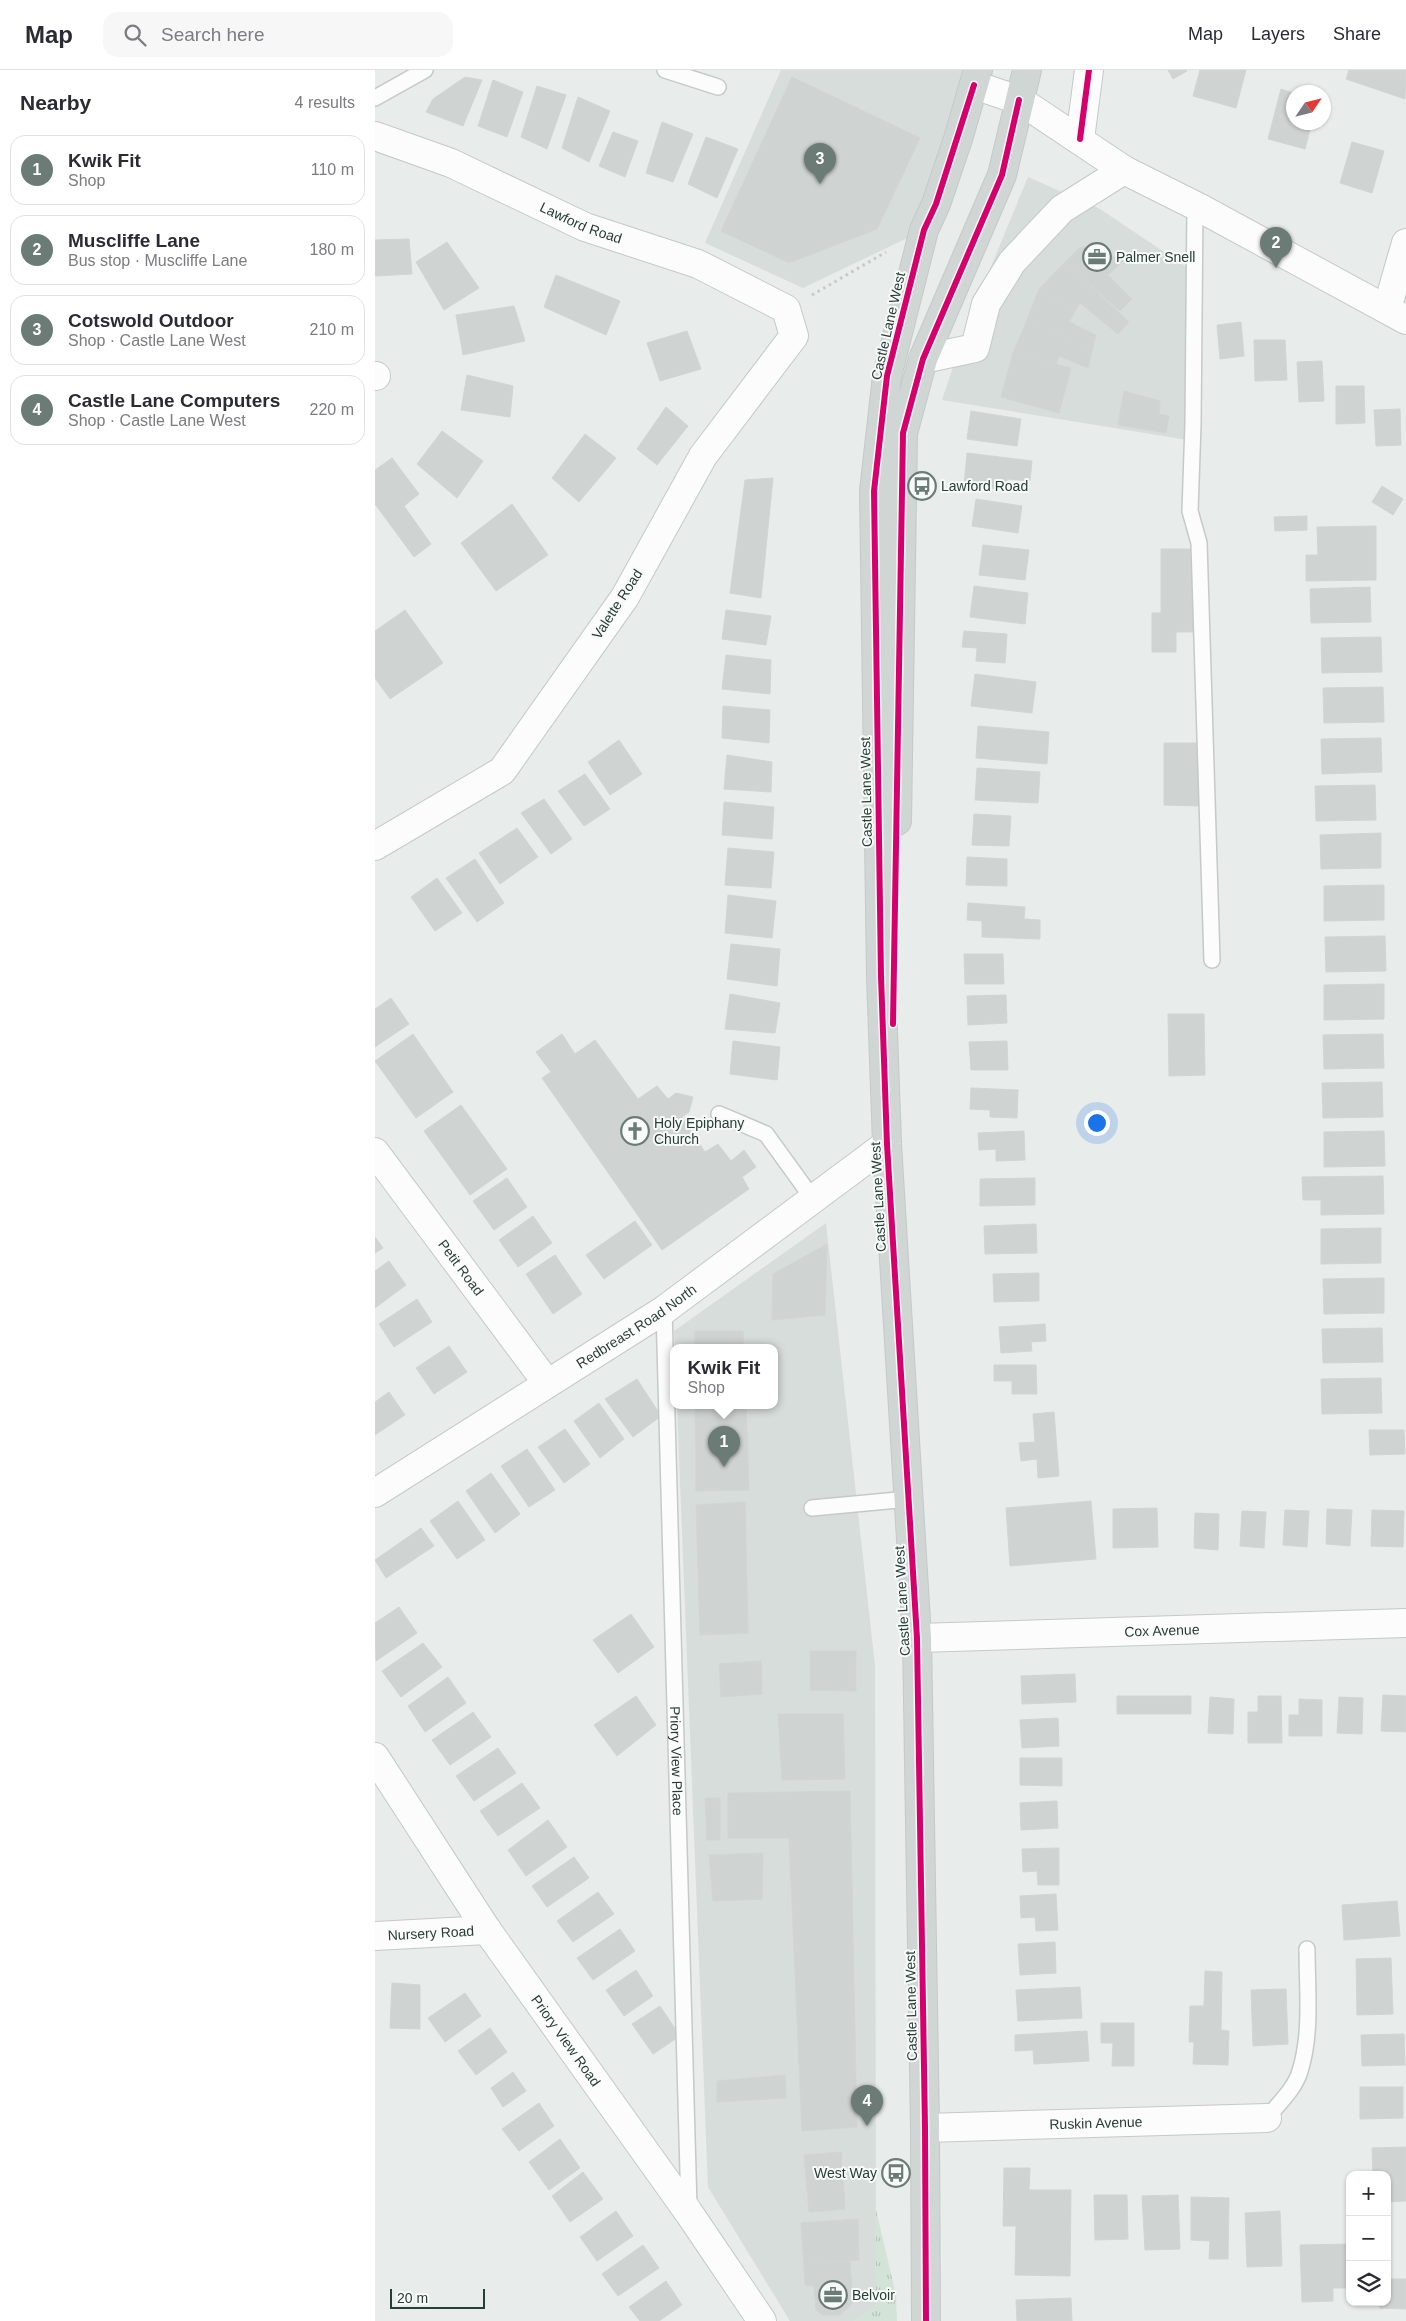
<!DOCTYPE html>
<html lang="en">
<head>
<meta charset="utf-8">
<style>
  :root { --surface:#fff; --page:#f7f7f7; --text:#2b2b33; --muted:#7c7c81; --line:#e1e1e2; --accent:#6b7b75 }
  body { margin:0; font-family:Helvetica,sans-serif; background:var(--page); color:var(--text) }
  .controls { position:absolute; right:15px; bottom:15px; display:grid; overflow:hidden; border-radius:10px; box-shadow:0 1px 4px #0004 }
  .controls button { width:45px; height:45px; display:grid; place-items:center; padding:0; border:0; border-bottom:1px solid var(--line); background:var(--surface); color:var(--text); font:25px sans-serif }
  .compass { position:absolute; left:911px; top:15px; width:45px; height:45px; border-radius:50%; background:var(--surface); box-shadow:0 1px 4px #0004; rotate:55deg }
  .scale { position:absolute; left:15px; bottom:12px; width:95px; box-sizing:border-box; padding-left:5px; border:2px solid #273e36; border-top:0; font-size:14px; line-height:18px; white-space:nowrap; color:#273e36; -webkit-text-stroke:4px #f7faf8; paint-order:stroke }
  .you { position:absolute; left:721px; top:1052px; width:18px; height:18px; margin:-12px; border:4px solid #fff; border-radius:50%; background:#1a73e8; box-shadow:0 0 0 8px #1a73e833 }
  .badge { display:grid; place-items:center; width:32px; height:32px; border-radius:50%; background:var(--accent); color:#fff; font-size:16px; font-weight:700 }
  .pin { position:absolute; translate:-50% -41px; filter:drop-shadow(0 1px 2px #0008) }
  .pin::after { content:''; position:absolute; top:26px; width:18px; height:15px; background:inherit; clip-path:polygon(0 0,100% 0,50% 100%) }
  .popup { position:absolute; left:295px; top:1274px; width:108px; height:65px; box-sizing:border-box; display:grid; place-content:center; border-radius:10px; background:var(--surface); filter:drop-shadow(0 1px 4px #0005); font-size:16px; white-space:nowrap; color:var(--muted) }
  .popup b { font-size:19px; color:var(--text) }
  .popup::after { content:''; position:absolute; left:50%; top:100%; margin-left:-10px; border:10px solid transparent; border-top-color:var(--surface) }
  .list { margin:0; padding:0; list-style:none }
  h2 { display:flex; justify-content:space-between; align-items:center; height:65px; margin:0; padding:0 20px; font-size:21px }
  h2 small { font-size:16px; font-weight:400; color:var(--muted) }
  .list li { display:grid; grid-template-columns:32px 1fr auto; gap:15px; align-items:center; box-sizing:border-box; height:70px; margin:0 10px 10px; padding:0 10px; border:1px solid var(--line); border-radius:15px }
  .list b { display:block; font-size:19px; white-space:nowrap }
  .list p { margin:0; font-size:16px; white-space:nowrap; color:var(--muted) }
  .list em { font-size:16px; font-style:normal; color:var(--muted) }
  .icon { flex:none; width:28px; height:28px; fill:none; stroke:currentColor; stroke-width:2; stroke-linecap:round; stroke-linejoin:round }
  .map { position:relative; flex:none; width:1031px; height:2251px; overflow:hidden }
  header { display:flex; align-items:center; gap:30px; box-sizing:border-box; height:70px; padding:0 25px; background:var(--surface); border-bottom:1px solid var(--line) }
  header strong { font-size:24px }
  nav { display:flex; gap:28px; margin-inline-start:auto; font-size:18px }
  .search { width:350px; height:45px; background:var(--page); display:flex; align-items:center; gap:12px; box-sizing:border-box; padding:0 18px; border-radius:15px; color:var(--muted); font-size:19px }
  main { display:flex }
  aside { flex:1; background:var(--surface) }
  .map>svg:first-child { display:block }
  .built { fill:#d7ddda }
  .grass { fill:url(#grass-tufts) }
  .building { fill:#cfd3d1; stroke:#d1d5d3 }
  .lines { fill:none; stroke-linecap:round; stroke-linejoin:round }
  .service-casing { stroke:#c5c9c7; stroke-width:18 }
  .minor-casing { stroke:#c5c9c7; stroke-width:30 }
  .primary-casing { stroke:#c4cac8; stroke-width:30 }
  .path { stroke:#c3cbc7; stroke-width:3; stroke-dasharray:2.5 4; stroke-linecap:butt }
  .service { stroke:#fcfcfc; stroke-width:15 }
  .minor { stroke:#fcfcfc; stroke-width:28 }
  .primary { stroke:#d0d6d4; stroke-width:28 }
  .cycleway-casing { stroke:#f7faf8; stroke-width:9 }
  .cycleway { stroke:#d6006c; stroke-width:6 }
  .labels { text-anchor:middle; stroke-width:4; stroke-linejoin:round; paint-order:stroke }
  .street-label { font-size:14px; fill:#273e36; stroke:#f7faf8 }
  .poi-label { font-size:14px; fill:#273e36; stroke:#f7faf8; text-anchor:start }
</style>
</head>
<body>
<header>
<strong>Map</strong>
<div class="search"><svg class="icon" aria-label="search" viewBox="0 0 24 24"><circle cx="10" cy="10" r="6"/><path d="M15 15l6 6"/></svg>Search here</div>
<nav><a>Map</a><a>Layers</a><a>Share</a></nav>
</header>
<main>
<aside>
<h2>Nearby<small>4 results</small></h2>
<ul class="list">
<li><span class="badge">1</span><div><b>Kwik Fit</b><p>Shop</p></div><em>110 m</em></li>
<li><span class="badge">2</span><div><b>Muscliffe Lane</b><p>Bus stop · Muscliffe Lane</p></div><em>180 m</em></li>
<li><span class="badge">3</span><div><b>Cotswold Outdoor</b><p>Shop · Castle Lane West</p></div><em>210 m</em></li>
<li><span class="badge">4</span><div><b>Castle Lane Computers</b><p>Shop · Castle Lane West</p></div><em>220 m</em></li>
</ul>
</aside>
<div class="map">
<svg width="1031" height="2251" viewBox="0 0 1031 2251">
  <defs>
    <pattern id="grass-tufts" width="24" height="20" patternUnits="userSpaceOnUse" patternTransform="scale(1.25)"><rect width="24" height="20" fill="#d3e3d7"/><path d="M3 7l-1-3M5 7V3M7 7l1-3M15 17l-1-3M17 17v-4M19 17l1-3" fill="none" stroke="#b5c4b9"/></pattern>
  </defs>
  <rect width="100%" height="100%" fill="#e8ecea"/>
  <!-- built -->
  <path class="built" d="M406,0H603L549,160L428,218L330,173Z
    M653,107L725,139L825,206V372L567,330L592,255Z
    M451,1153L500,1596L501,2235L479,2251H415L333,2117L302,1336H399V1278H300L299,1261Z"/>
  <!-- grass -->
  <path class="grass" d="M501,2140L521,2225L522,2251H479L501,2235Z"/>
  <!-- building -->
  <path class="building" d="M793,0H811L812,1L798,9Z
    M825,0H871L861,38L818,26Z
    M974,0H1031L1030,29L971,9Z
    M90,7L107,10L88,56L51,42L58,29Z
    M417,7L545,68L502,159L414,193L346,161Z
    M118,10L148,22L132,67L103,56Z
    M162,16L191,25L172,79L146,67Z
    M906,19L918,23V52H937L930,79L893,69Z
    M203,27L235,41L214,92L187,78Z
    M287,52L318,64L298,112L271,103Z
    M238,62L263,71L250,107L224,96Z
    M331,67L363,79L342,128L313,114Z
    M977,72L1009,81L997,123L965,113Z
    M34,169L37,204L0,206V170Z
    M72,172L104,218L69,240L41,192Z
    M715,176L748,191L733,205L757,229L745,241L690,192L704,178Z
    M690,192L754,252L743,264L705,233L700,241L664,219Z
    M181,205L245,231L231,265L169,237Z
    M664,219L700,241L694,252L721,265L717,281L652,250Z
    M139,236L150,271L88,285L81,245Z
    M652,250L717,281L713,298L684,286L681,294L638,283Z
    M866,252L869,286L845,289L842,255Z
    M312,261L326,299L285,311L272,273Z
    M879,270H910L912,310L880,311Z
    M638,283L696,298L684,343L626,327Z
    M947,291L949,331L924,332L922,292Z
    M92,305L138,316L135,347L86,340Z
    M961,316H989L990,353L961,354Z
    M749,321L785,331L784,344L794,346L791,363L743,355Z
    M291,337L313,356L282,395L262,379Z
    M1025,339L1026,375L1001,376L999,340Z
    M596,341L646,349L642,376L592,369Z
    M67,361L108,391L82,428L42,394Z
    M210,364L241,388L204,432L177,408Z
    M592,383L657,391L655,411L632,409L631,420L589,415Z
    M17,388L44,424L29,436L56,474L39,487L0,434V400Z
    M398,408L386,528L355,523L370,410Z
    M1007,416L1028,429L1018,445L997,432Z
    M601,429L647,436L643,463L597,456Z
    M137,434L173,485L121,521L86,473Z
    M932,446V460L900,461L899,447Z
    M1001,456V510L931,511V485H943L942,457Z
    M608,475L654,480L650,510L604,505Z
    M786,479H821V562H801V582H777V543H786Z
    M599,516L653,523L650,554L595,547Z
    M995,517L996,552L936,553L935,519Z
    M30,540L68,593L15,629L0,608V561Z
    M351,540L396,546L391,575L347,569Z
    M589,561L632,564L630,593L601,591L602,578L587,577Z
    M1006,567L1007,602L947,603L946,568Z
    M351,585L396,590L395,624L347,619Z
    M600,604L661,612L657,643L596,636Z
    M1008,617L1009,652L949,653L948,618Z
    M348,636L395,640L394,673L347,668Z
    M603,656L674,662L672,694L601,688Z
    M1006,668L1007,702L947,704L946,669Z
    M244,670L267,704L235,725L213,692Z
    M789,673H823L824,736L789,735Z
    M352,685L397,692L396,722L349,719Z
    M602,698L665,702L663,733L600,730Z
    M210,704L235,739L209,756L183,721Z
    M1000,715L1001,750L941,751L940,716Z
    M169,729L197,769L176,784L146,743Z
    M349,732L399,737L397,769L347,765Z
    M599,744L636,746L634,776L597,775Z
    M142,758L163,787L125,814L104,783Z
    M1006,763V798L946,799L945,765Z
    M353,778L399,782L396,818L350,815Z
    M592,787L632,789V816L591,815Z
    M100,789L129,833L102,852L71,808Z
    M62,808L87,843L60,861L36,827Z
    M1009,815V850L949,851V816Z
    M353,825L401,831L397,868L350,863Z
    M593,833L650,837L649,849L665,850V869L607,867V851L592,850Z
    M1010,866L1011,901L951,902L950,867Z
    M356,874L405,879L402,916L352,909Z
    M589,884H628L629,914H590Z
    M1009,914V949L949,950V915Z
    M355,924L405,933L400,963L350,959Z
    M631,925L632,953L593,955L592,926Z
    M16,928L34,954L0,977V939Z
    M793,944H829L830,1005L794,1006Z
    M38,964L78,1022L41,1048L0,991Z
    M187,964L200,984L220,970L263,1029L282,1016L293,1029L301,1023L318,1027L314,1042L307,1047L330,1082L343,1074L356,1091L369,1080L381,1097L367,1107L374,1119L287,1180L167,1008L176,1002L161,982Z
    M1008,964L1009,998L949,999L948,965Z
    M358,971L405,977L402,1010L355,1004Z
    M632,971L633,1000H596L594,972Z
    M1007,1012L1008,1047L948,1048L947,1013Z
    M596,1018L643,1020L642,1048L615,1047V1040L595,1039Z
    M86,1035L132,1099L95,1125L49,1061Z
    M649,1061L650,1090L621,1091V1079L604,1080L603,1063Z
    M1009,1061L1010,1096L949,1097V1062Z
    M1008,1106L1009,1144L946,1145V1130H928L927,1107Z
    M132,1108L152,1137L119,1160L98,1131Z
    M660,1108V1135L605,1136V1109Z
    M158,1146L177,1173L143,1197L124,1170Z
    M260,1151L277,1175L229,1209L211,1185Z
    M661,1154L662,1183L610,1184L609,1156Z
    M1006,1158V1193L946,1194V1159Z
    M0,1167L8,1178L0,1183Z
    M452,1174L450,1245L397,1250L398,1204Z
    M180,1185L207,1224L178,1244L151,1204Z
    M14,1191L31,1215L0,1238V1201Z
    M664,1203V1231L619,1232L618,1204Z
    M1009,1208V1243L949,1244L948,1209Z
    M42,1229L57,1252L19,1277L4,1254Z
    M670,1254L671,1271L656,1272L657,1281L626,1283L624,1257Z
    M1007,1258L1008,1292L948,1293L947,1259Z
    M320,1261H368L369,1278H320Z
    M74,1276L92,1302L59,1324L41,1298Z
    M619,1295H661L662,1324H637V1311H619Z
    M1006,1308L1007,1343L947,1344L946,1309Z
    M262,1309L286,1346L258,1367L230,1329Z
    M14,1322L30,1345L0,1365V1332Z
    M224,1333L249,1369L225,1388L199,1351Z
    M320,1336H371L374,1420L321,1421Z
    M679,1342L684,1406L663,1408L662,1389L646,1391L644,1373L660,1372L658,1344Z
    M190,1359L215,1394L189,1413L163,1377Z
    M994,1360H1029L1030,1384L995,1385Z
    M152,1379L180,1420L154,1437L126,1396Z
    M116,1403L145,1444L120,1463L91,1421Z
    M83,1431L110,1470L82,1489L55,1451Z
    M716,1431L721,1489L635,1496L631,1438Z
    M370,1432L373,1563L325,1565L321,1435Z
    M782,1438L783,1477L738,1478V1439Z
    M952,1439L977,1440L975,1476L951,1474Z
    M910,1440L934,1441L932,1477L908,1475Z
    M997,1440L1029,1441L1028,1477L996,1476Z
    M867,1441L891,1442L889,1478L865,1476Z
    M820,1443L844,1444L843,1480L819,1478Z
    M46,1458L59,1476L11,1508L0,1490Z
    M24,1537L42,1563L1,1591L0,1553Z
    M256,1544L279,1577L243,1603L218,1570Z
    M48,1573L67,1597L26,1627L7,1601Z
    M435,1581H481V1621L435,1620Z
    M386,1591L387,1624L346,1627L344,1594Z
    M700,1604L701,1632L647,1634L646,1606Z
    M73,1607L91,1633L50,1662L33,1636Z
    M1008,1625L1031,1626V1662L1006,1661Z
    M261,1626L281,1655L242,1686L219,1655Z
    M742,1626H816V1644H742Z
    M883,1626H906L907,1673H873V1642H883Z
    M835,1627L859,1629L858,1664L833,1663Z
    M964,1627L988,1628L987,1664L962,1663Z
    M924,1629L947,1630V1666H914V1645H924Z
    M98,1642L116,1667L75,1695L57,1670Z
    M403,1644H468L470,1709L407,1710Z
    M683,1648L684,1676L647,1678L645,1650Z
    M123,1678L141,1703L99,1731L81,1706Z
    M645,1688H687V1716L645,1715Z
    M147,1713L165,1738L123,1766L105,1741Z
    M475,1721L482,2057L427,2061L414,1768H353V1723Z
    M330,1728H345V1770H332Z
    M682,1731L683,1758L646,1760L645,1733Z
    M173,1750L192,1777L151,1806L133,1780Z
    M684,1778V1815H663L662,1801L648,1802L647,1779Z
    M388,1783L387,1829L338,1831L334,1785Z
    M199,1787L214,1808L172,1837L157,1816Z
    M223,1822L239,1844L198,1872L182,1851Z
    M681,1824L683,1860L661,1861L660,1847L646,1848L645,1826Z
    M1022,1831L1025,1866L969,1870L967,1835Z
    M245,1859L260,1881L218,1910L202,1888Z
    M680,1872L681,1903L645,1905L643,1874Z
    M1016,1888L1018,1944L982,1945L981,1889Z
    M261,1900L278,1926L249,1946L231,1920Z
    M830,1901L847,1902L846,1960L854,1961L853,1995L818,1994L819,1972H814L815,1936H829Z
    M17,1913L45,1915V1959L15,1958Z
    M705,1917L707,1948L643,1951L641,1920Z
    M911,1919L913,1974L878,1976L876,1920Z
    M90,1923L106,1946L70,1972L53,1948Z
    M285,1936L305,1966L278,1984L257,1954Z
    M726,1953H759V1996H737L738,1973H726Z
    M115,1958L132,1982L101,2005L83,1981Z
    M712,1961L714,1991L659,1994L658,1980L640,1981V1965Z
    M1029,1964L1030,1995L987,1996L986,1965Z
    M138,2002L151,2021L128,2037L116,2018Z
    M410,2005L411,2028L342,2032V2011Z
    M985,2017H1028V2048L985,2049Z
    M164,2033L179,2056L144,2081L127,2059Z
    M185,2069L205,2098L174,2120L154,2092Z
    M1031,2077V2131L1012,2132V2105H998L997,2078Z
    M466,2082L470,2139L434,2142L429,2085Z
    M629,2098H655L654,2120H696L695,2206L640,2205L641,2156H628Z
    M208,2102L228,2129L195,2152L177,2126Z
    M719,2125H752L753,2169L720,2170Z
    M803,2125L805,2179L770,2180L767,2126Z
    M816,2127L854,2128L853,2189H834L835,2171L816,2170Z
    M241,2141L258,2166L222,2191L205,2167Z
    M905,2141L907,2196L872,2197L870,2143Z
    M483,2149L484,2190L429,2194L426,2153Z
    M975,2174V2218H958V2231L927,2232L925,2175Z
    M268,2175L284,2198L243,2226L227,2204Z
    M475,2191L478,2233L465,2245H448L441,2240L439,2216L430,2215L429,2194Z
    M1012,2209H1031V2239L1005,2238V2232H1012Z
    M291,2211L307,2235L284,2251H265L254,2237Z
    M696,2228L697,2251H642L641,2230Z"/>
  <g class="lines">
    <defs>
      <g id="service">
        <path d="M290,0L343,17"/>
        <path d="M0,28L50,0"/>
        <path d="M820,136L818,354L815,441L824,473L837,890"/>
        <path d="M344,1044L391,1064L438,1129"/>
        <path id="s1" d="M289,1240L314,2138"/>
        <path d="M437,1438L534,1429"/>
        <path d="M892,2048C903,2034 920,2019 925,2001C937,1963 932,1919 932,1879"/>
      </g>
      <g id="minor">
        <path d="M599,15L644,30L749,100L827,139L1031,250"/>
        <path id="s2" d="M0,66L76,93L210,157L323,194L411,239L419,266L328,386L250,527L127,701L0,776"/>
        <path d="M705,69L714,0"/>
        <path d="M1012,239L1031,173"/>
        <path d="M548,289L600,278L611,234L637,192L687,139L749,100"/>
        <path d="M0,306H1"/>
        <path id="s3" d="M0,1082L172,1313"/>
        <path id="s4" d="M0,1423L289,1240L512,1074"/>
        <path id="s5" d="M542,1568L1031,1553"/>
        <path id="s6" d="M0,1687L112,1860L314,2143L387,2251"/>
        <path id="s7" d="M0,1866L112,1860"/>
        <path id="s8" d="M550,2058L892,2048"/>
      </g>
      <path id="primary" d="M522,751L528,363L548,289L627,105L652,0
        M551,2251L550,2058L542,1568L512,1074L506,906L499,421L512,306L549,160L561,134L583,69L603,0"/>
    </defs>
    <!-- service casing -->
    <use href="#service" class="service-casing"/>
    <!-- minor casing -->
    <use href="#minor" class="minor-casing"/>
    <!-- primary casing -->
    <use href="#primary" class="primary-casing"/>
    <!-- path -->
    <path class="path" d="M437,225L511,182"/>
    <!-- service -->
    <use href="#service" class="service"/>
    <!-- minor -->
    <use href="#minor" class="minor"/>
    <!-- primary -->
    <use href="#primary" class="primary"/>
    <defs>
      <path id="cycleway" d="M705,69L714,0
        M518,954L528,363L548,289L627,105L644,30
        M551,2251L550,2058L542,1568L512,1074L506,906L499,421L512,306L549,160L561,134L599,15"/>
    </defs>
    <!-- cycleway casing -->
    <use href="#cycleway" class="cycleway-casing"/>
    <!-- cycleway -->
    <use href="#cycleway" class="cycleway"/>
  </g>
  <!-- icons -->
  <defs>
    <symbol id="office-ring" viewBox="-11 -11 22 22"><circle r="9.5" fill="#f7faf8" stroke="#6b7b75" stroke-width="1.5"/><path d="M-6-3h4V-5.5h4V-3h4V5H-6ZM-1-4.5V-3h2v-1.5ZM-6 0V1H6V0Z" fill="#6b7b75"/></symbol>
    <symbol id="bus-ring" viewBox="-11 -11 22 22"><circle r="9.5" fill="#f7faf8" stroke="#6b7b75" stroke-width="1.5"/><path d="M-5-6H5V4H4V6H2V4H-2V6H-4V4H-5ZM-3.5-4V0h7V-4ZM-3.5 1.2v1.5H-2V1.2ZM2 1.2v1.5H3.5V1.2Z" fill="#6b7b75"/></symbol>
    <symbol id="church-ring" viewBox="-11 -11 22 22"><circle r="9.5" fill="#f7faf8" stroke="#6b7b75" stroke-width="1.5"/><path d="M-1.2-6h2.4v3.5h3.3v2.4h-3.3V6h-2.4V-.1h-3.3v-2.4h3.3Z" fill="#6b7b75"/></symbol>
  </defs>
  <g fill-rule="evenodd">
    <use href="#office-ring" x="706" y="171" width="32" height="32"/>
    <use href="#bus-ring" x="531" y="400" width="32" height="32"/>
    <use href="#church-ring" x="244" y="1045" width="32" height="32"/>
    <use href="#bus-ring" x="505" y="2087" width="32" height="32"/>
    <use href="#office-ring" x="442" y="2209" width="32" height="32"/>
  </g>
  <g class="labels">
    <!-- street labels -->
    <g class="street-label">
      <text dy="5" stroke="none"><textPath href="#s2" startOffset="224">Lawford Road</textPath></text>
      <text transform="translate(513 256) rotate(-77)" y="5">Castle Lane West</text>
      <text transform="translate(242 534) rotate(-57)" y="5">Valette Road</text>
      <text transform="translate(491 722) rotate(-91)" y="5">Castle Lane West</text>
      <text transform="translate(503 1127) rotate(-93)" y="5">Castle Lane West</text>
      <text dy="5" stroke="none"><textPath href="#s3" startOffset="144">Petit Road</textPath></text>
      <text dy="5" stroke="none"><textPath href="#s4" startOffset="310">Redbreast Road North</textPath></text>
      <text transform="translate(527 1531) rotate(-93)" y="5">Castle Lane West</text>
      <text dy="5" stroke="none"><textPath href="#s5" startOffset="245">Cox Avenue</textPath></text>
      <text dy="5" stroke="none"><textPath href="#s1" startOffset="451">Priory View Place</textPath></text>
      <text dy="5" stroke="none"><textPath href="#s7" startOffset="56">Nursery Road</textPath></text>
      <text transform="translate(536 1936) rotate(-91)" y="5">Castle Lane West</text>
      <text dy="5" stroke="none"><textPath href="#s6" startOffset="342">Priory View Road</textPath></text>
      <text dy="5" stroke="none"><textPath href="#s8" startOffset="171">Ruskin Avenue</textPath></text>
    </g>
    <!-- poi labels -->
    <g class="poi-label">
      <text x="741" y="192">Palmer Snell</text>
      <text x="566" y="421">Lawford Road</text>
      <text x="279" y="1058">Holy Epiphany<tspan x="279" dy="16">Church</tspan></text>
      <text x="502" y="2108" text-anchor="end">West Way</text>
      <text x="477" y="2230">Belvoir</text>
    </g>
  </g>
</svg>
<div class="controls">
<button>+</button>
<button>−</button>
<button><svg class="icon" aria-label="layers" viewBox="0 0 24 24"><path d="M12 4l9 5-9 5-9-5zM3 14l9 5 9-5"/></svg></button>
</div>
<svg class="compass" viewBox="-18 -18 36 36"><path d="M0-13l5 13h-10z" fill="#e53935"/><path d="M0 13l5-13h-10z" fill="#7c7c81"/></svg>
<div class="scale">20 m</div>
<div class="you"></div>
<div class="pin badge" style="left:349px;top:1397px">1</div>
<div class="popup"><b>Kwik Fit</b>Shop</div>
<div class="pin badge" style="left:901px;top:198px">2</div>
<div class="pin badge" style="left:445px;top:114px">3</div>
<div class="pin badge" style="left:492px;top:2056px">4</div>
</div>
</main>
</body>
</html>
